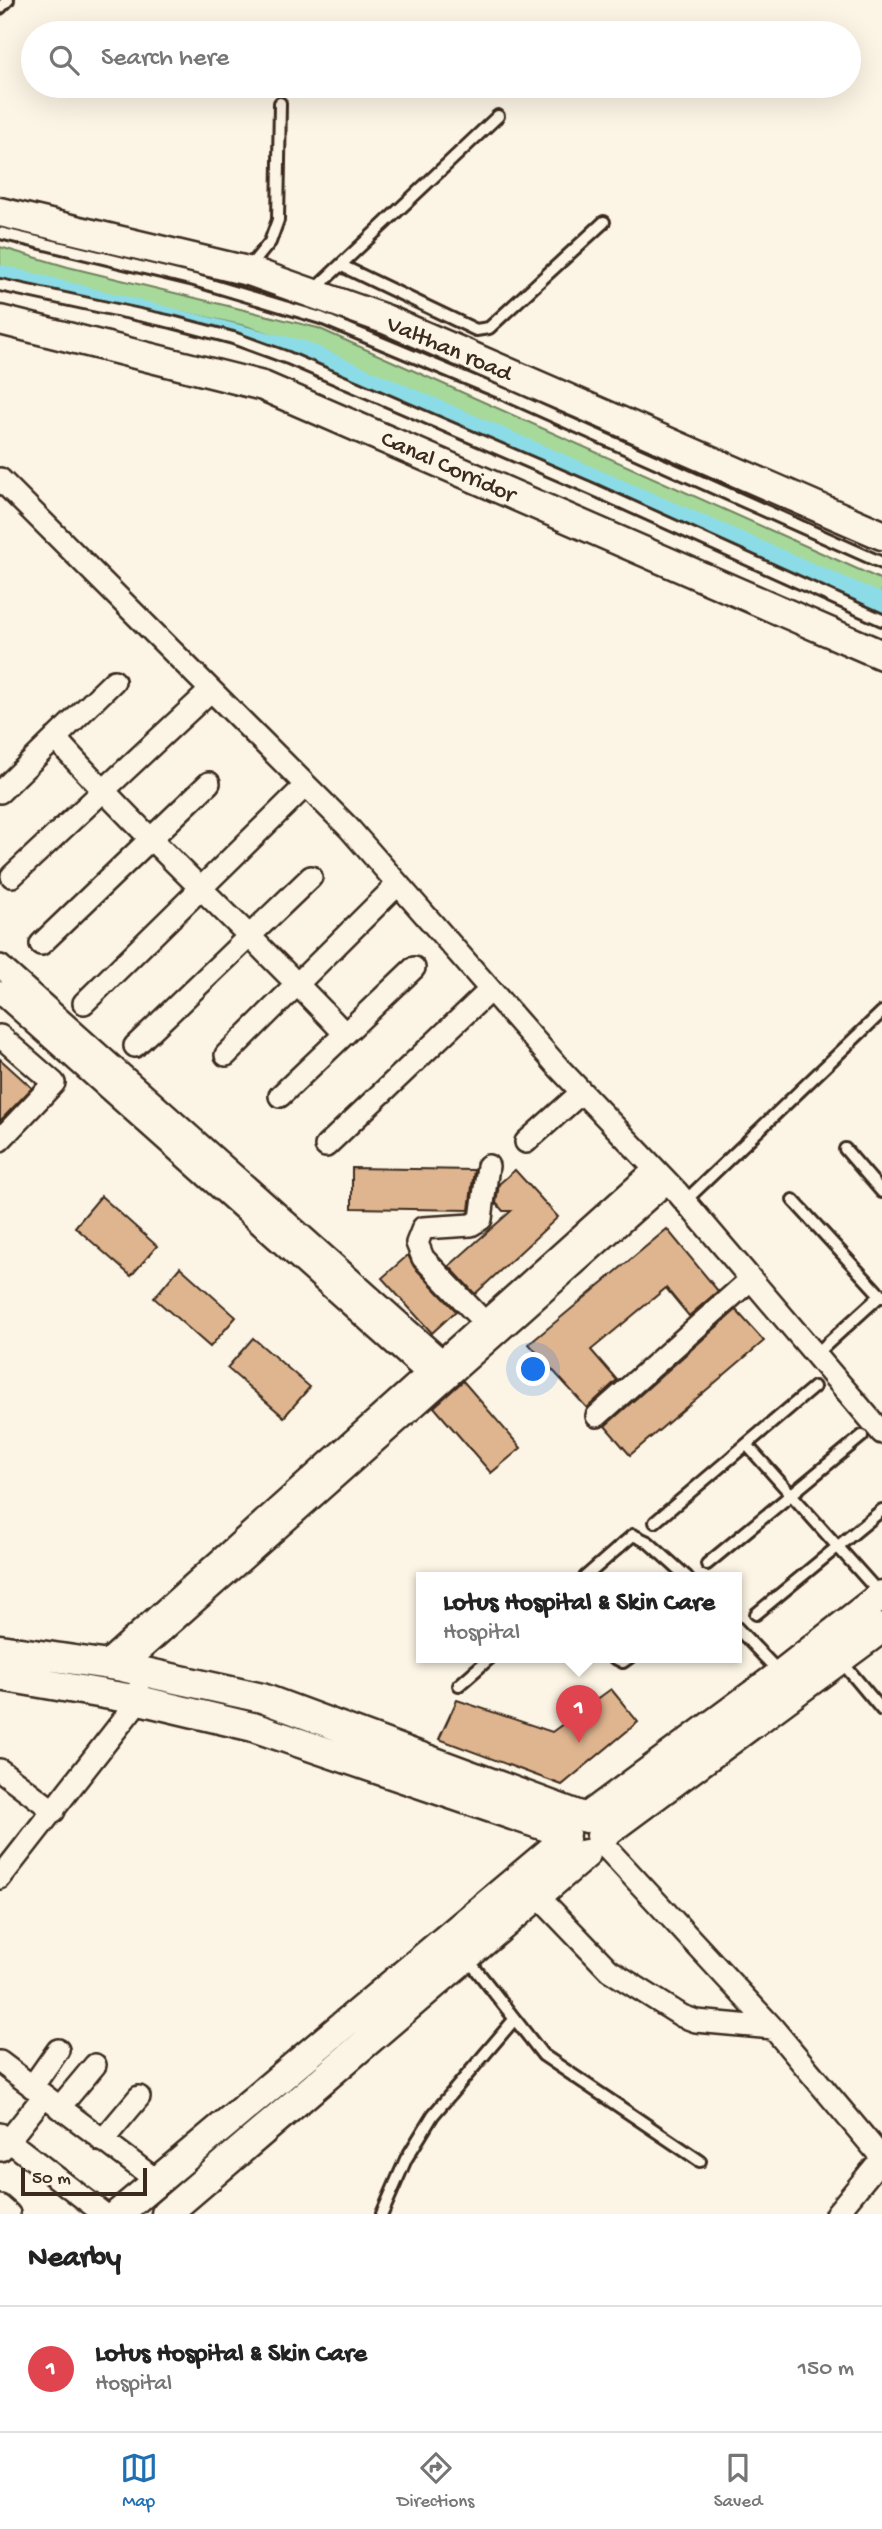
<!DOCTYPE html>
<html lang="en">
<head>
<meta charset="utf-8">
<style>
  :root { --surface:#fff; --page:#f2f2f2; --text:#222; --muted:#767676; --line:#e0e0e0; --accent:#1f6fb2 }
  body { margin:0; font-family:"Gochi Hand",sans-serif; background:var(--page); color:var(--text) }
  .scale { position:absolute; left:21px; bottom:18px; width:126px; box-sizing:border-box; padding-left:7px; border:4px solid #3b2a1e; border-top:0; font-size:19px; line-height:24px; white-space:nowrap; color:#3b2a1e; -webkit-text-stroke:5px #fcf5e5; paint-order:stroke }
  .you { position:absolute; left:534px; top:1370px; width:24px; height:24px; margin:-18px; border:5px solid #fff; border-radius:50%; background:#1a73e8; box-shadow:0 0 0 10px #1a73e833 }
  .badge { display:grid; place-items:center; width:46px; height:46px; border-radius:50%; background:var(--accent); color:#fff; font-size:23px; font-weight:700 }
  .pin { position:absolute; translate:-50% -58px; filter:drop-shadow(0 2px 4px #0008) }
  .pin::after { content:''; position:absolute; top:37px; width:24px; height:21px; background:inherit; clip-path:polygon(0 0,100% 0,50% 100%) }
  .popup { position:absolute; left:416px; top:1572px; width:326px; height:91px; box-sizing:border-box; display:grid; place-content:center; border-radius:0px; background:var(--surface); filter:drop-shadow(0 2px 5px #0005); font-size:23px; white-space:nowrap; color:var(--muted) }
  .popup b { font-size:26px; color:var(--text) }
  .popup::after { content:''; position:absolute; left:50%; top:100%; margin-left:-14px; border:14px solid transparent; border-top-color:var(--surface) }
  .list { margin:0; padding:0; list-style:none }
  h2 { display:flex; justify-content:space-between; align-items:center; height:91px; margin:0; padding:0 28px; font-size:30px }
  h2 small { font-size:23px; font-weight:400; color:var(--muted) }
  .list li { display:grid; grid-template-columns:46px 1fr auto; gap:21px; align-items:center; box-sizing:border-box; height:126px; padding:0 28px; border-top:2px solid var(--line) }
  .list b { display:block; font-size:26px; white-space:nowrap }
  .list p { margin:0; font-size:23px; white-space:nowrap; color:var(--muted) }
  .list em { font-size:23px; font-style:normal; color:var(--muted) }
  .icon { flex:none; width:38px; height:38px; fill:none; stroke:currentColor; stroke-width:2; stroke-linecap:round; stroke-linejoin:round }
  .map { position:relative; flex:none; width:882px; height:2214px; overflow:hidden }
  .search { position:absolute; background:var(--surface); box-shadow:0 7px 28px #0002; left:21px; right:21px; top:21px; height:77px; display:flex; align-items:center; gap:18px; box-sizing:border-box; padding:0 24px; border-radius:38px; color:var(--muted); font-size:26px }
  .sheet { height:217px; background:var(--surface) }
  nav { display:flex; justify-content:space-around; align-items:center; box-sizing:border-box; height:98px; border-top:2px solid var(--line); background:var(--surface); font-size:19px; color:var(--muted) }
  nav a { display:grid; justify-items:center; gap:4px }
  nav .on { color:var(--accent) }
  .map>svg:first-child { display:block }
  .green { fill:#a7d99a; stroke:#71825c; stroke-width:2 }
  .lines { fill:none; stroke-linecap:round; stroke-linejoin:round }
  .canal { stroke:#8cdce8; stroke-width:18 }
  .building { fill:#dfb58f; stroke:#3b2a1e; stroke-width:2 }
  .lane-casing { stroke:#3b2a1e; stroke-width:16 }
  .street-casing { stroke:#3b2a1e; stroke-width:26 }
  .secondary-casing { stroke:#3b2a1e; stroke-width:33 }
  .lane { stroke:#fcf5e5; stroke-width:10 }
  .street { stroke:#fcf5e5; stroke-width:21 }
  .secondary { stroke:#fcf5e5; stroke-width:28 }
  .labels { text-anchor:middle; stroke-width:5; stroke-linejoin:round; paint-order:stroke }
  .street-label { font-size:24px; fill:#3b2a1e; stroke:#fcf5e5 }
</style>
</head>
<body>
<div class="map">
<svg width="882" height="2214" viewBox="0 0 882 2214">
  <rect width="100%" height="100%" fill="#fcf5e5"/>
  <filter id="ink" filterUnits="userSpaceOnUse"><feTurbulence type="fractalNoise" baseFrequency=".0143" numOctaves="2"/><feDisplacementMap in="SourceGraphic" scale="14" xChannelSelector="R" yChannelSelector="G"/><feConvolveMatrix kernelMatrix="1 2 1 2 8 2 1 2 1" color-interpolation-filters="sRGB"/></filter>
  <g filter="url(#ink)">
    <!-- green -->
    <path class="green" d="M0,247L68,267L318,328L882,580V611L739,546L605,478L304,344L245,326L0,271Z"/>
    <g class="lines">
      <!-- canal -->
      <path class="canal" d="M0,274L303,350L882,603"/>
    </g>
    <!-- building -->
    <path class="building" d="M0,1059L32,1088L0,1121Z
      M352,1168L474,1170L469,1210L352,1208Z
      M515,1170L558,1217L475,1294L449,1266L511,1211H503L496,1203L499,1184Z
      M101,1196L157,1246L131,1276L75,1227Z
      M667,1229L718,1291L689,1316L666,1288L591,1350L617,1380L587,1408L529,1344Z
      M408,1255L414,1267L456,1311L432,1333L382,1278Z
      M180,1267L236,1317L210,1347L154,1298Z
      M736,1310L764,1341L630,1455L605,1426Z
      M253,1338L310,1387L284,1417L227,1368Z
      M463,1381L521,1448L491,1473L434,1407Z
      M611,1689L638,1722L562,1785L439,1739L457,1700L552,1732Z"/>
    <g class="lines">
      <defs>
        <path id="lane" d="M0,8L8,0
          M0,233L194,280L321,318L506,395L882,563
          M342,266L476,330L489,328L604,222
          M248,269L270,242L278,220L280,103
          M0,285L172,322L233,338L288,358L592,489L882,620
          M314,290L498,116
          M845,1149L882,1192
          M793,1200L882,1297
          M685,1201L882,1012
          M815,1355L882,1294
          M747,1445L880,1594
          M655,1522L814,1387
          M707,1564L862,1436
          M585,1577L633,1535L648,1542L687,1577
          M756,1614L882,1510
          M736,1627L779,1672
          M613,1657L623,1662L630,1657
          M841,1661L882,1710
          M459,1685L491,1657
          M467,1958L543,2055L700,2161
          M382,2214L406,2159L433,2115L513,2021"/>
        <path id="street" d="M0,479L349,828L559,1068L677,1192L882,1433
          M55,738C147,841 251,933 345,1034
          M0,792L114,681
          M12,876L210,691
          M41,944L209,783
          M0,966L450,1368
          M0,992L436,1381
          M84,1003L306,785
          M0,1036L54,1083L0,1140
          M135,1046L311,877
          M226,1055L398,884
          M280,1096L414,968
          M526,1142L582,1092
          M326,1146L490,990
          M484,1322L423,1258L417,1243L423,1228L471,1225L481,1219L488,1166
          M597,1416L751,1279
          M104,1664L655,1169
          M122,1667L667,1182
          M0,1770L54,1811
          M601,1842L773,2028L882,2158
          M0,1878L139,1700L138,1690
          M537,1895L609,1970L682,2016L696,2021L773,2028
          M0,2062L156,2180
          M32,2087L58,2050
          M59,2108L95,2065
          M0,2134L104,2214
          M102,2141L139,2097
          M1,2150L43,2097
          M0,2206L9,2214
          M836,2214L882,2158"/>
        <path id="secondary" d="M0,212L252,272L385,319L882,535
          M0,320L263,386L882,655
          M0,1649L122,1667L262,1698L583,1817
          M0,1676L139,1700L253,1727L565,1833
          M586,1818L781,1674L882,1595
          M601,1836L882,1628
          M118,2214L565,1839
          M166,2214L586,1854"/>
      </defs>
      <!-- lane casing -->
      <use href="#lane" class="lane-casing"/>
      <!-- street casing -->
      <use href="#street" class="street-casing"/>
      <!-- secondary casing -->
      <use href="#secondary" class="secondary-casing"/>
      <!-- lane -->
      <use href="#lane" class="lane"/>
      <!-- street -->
      <use href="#street" class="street"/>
      <!-- secondary -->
      <use href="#secondary" class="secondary"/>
    </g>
  </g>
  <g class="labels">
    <!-- street labels -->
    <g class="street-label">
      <text transform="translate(450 347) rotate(23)" y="8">Valthan road</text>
      <text transform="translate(449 465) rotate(24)" y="8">Canal Corridor</text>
    </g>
  </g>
</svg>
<div class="scale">50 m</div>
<div class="you"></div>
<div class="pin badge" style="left:579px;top:1743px;background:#e0444e">1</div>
<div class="popup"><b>Lotus Hospital &amp; Skin Care</b>Hospital</div>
<div class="search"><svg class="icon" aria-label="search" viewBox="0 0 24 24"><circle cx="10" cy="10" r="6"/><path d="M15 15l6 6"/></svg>Search here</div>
</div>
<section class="sheet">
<h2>Nearby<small></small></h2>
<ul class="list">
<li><span class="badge" style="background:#e0444e">1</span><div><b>Lotus Hospital &amp; Skin Care</b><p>Hospital</p></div><em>150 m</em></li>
</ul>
</section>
<nav>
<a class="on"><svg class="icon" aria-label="map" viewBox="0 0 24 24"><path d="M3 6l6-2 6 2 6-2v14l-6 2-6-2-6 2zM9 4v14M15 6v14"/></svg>Map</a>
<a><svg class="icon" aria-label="directions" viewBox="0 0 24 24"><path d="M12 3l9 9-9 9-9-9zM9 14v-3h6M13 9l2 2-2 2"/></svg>Directions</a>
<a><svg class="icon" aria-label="saved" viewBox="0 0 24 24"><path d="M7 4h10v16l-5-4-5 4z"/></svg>Saved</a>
</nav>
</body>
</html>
